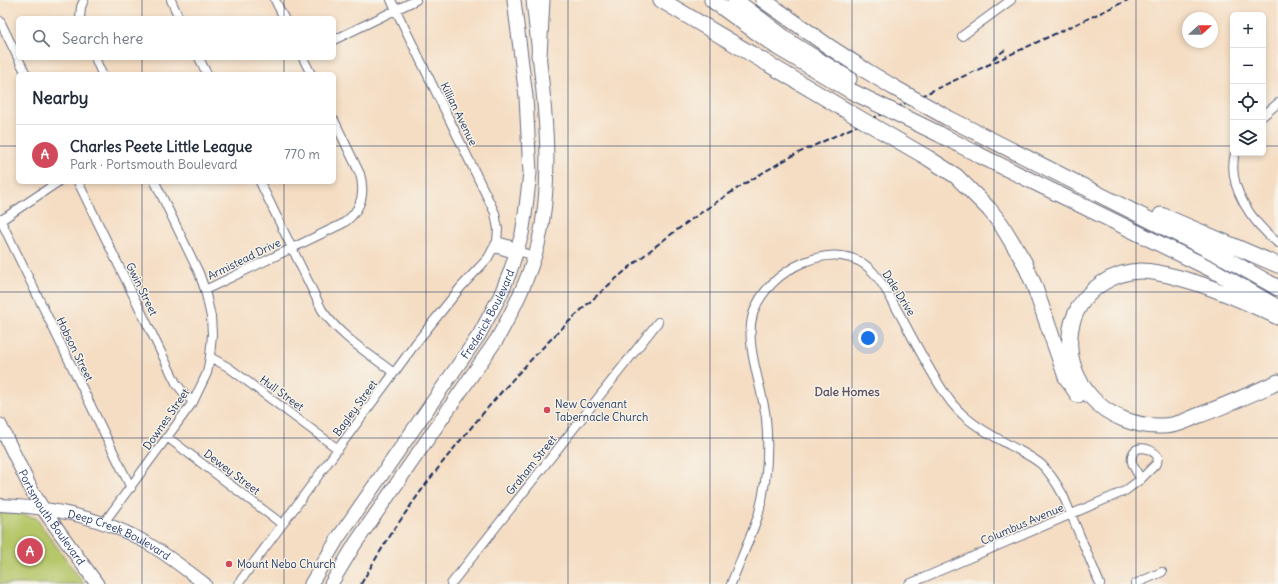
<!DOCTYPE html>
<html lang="en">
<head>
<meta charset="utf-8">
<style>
  :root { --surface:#fff; --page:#f6f6f7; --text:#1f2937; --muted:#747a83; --line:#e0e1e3; --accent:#d1495b }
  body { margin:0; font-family:Delius,sans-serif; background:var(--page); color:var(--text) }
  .controls { position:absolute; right:12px; top:12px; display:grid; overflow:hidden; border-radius:6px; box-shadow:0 2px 6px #0003 }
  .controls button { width:36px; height:36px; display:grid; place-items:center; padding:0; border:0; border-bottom:1px solid var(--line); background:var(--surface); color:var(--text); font:20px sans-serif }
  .compass { position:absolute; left:1182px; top:12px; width:36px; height:36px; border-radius:50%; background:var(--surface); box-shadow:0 2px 6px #0003; rotate:69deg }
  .you { position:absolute; left:868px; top:338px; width:14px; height:14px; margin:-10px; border:3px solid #fff; border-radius:50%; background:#1a73e8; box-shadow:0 0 0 6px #1a73e833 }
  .badge { display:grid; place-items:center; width:26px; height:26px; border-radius:50%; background:var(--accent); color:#fff; font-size:13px; font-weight:700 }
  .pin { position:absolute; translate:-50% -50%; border:2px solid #fff; box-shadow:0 1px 4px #0006 }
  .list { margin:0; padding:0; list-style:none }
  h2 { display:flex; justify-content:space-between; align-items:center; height:52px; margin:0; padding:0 16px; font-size:17px }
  h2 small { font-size:13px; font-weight:400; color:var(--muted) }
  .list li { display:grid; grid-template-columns:26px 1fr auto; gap:12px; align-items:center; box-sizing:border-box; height:60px; padding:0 16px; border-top:1px solid var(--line) }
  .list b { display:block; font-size:15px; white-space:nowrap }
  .list p { margin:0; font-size:13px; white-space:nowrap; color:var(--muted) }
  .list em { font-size:13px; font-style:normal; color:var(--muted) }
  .icon { flex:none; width:22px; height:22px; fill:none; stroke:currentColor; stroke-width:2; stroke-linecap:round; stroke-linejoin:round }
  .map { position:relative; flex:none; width:1278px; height:584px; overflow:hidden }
  .search { position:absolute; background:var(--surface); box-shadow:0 2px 6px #0003; left:16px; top:16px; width:320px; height:44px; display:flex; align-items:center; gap:10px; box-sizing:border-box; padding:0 14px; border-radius:6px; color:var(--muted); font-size:15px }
  .panel { position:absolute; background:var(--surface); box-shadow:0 2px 6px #0003; left:16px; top:72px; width:320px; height:112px; border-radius:6px }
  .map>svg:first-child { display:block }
  .green { fill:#b6c76a; stroke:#687b64 }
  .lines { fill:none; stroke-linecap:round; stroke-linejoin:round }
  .street-casing { stroke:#676c81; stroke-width:10 }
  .secondary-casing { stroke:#676c81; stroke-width:14 }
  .primary-casing { stroke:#676c81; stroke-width:15 }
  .highway-casing { stroke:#676c81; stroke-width:17 }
  .street { stroke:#fff; stroke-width:8 }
  .secondary { stroke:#fff; stroke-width:12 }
  .primary { stroke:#fff; stroke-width:13 }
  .highway { stroke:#fff; stroke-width:15 }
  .rail { stroke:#1b2f5e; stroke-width:2; stroke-dasharray:6 3; stroke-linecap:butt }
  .highway-bridge-casing { stroke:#676c81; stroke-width:17; stroke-linecap:butt }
  .highway-bridge { stroke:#fff; stroke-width:15 }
  .grid { fill:none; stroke:#1b2f5e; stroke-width:1; stroke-opacity:0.55 }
  .poi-dot { fill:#d1495b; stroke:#f7f3e8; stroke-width:1.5 }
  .labels { text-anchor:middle; stroke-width:3; stroke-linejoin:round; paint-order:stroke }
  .street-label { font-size:11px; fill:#1b2f5e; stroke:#f7f3e8 }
  .poi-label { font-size:11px; fill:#1b2f5e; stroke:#f7f3e8; text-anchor:start }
  .neighbourhood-label { font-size:12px; font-weight:bold; fill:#625567; stroke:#f7f3e8 }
</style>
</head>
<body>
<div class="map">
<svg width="1278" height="584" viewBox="0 0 1278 584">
  <rect width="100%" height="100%" fill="#f7f3e8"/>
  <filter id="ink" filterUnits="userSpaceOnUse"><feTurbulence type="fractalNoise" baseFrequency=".025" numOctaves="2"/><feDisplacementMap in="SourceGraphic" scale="8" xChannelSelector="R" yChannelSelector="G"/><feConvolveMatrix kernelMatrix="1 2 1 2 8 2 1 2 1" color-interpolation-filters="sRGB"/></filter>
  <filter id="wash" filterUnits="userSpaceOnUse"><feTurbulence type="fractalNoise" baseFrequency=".012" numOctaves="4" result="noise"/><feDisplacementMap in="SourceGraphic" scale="16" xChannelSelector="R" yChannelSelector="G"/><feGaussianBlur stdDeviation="0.9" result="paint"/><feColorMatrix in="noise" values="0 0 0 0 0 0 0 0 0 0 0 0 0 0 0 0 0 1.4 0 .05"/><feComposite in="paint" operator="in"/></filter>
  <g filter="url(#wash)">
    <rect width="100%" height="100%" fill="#f5ddc3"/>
    <!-- green -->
    <path class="green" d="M0,513H18L36,518L84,584H0Z"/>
  </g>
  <g filter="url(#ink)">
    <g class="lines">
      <defs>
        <path id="street" d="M171,0L179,18
          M275,0L284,18
          M80,18L81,7L84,0
          M0,21L18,58
          M962,36L1011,0
          M334,40L416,0
          M18,58L26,74
          M95,58L102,74
          M199,58L207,74
          M303,58L311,74
          M1263,116L1278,103
          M1235,153C1226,187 1253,223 1278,243
          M78,182L176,383L183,392L193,402
          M260,182L322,310C341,337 368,353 394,373
          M0,219L131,488
          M0,221L58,182
          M497,241L514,246L517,251
          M494,248L511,253L517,251L535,256
          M205,290L342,224C360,212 366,195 360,174L334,120
          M210,357L228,367L338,449
          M167,437L282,524
          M103,524L193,402L207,373L210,357L212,334L211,317L205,290L199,273L155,182
          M238,584L296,506L416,343L461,287L488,258L497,241L498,229L495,213L391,0
          M451,584L658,322
          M731,584C740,561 750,539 758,516C767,484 769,451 766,418C762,385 744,345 753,314C766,270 838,233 873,272C884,284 891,299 899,313C914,340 928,369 946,395C962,420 986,432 1011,446C1022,452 1033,457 1042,465C1051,474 1057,484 1063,495L1100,584
          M909,584L1125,491L1141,479L1157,463L1158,457C1149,444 1129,445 1132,462C1133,467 1138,474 1141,479
          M1135,584L1162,572"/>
        <g id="secondary">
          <path id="s1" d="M0,505C50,507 104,518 147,543C168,555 186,570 205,584"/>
        </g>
        <g id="primary">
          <path id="s2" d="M0,425L32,491L43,509L97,584"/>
          <path id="s3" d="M311,584L338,538L479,335L500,296L510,272L522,234L525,215L530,173L526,97L514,0"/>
          <path d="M331,584L355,544L497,339C514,309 529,278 538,245C557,167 541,79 533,0"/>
        </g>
        <path id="highway" d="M661,0L842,108
          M712,0L777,47L851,91
          M735,0L794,45L849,79
          M763,0L828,46L865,70
          M539,56L542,0
          M948,118L1225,258L1278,288
          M939,134L981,156L1213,270L1275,306
          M989,209L1001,224L1024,262L1034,285L1066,377L1078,395
          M1161,215L1278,265
          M1278,317C1247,302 1216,288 1183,279C1169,275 1155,271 1141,271C1127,271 1113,276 1101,284C1061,311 1061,363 1091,397C1109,417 1137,427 1162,426C1175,426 1186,421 1197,416C1225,406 1251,394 1278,382"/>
      </defs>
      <!-- street casing -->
      <use href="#street" class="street-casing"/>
      <!-- secondary casing -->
      <use href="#secondary" class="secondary-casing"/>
      <!-- primary casing -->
      <use href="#primary" class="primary-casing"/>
      <!-- highway casing -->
      <use href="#highway" class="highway-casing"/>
      <!-- street -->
      <use href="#street" class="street"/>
      <!-- secondary -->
      <use href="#secondary" class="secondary"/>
      <!-- primary -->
      <use href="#primary" class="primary"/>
      <!-- highway -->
      <use href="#highway" class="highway"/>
      <!-- rail -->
      <path class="rail" d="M993,59L1006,49
        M361,584C392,529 429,477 470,429C560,319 670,222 796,154L1128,0"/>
      <defs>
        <path id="highway-bridge" d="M865,70L893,87L948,118
          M851,91L939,134
          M842,108L928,158L956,176L989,209"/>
      </defs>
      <!-- highway-bridge casing -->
      <use href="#highway-bridge" class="highway-bridge-casing"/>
      <!-- highway-bridge -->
      <use href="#highway-bridge" class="highway-bridge"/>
    </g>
  </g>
  <!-- grid -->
  <path class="grid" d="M142,0V18M284,0V18M426,0V584M568,0V584M710,0V584M852,0V584M994,0V584M1136,0V584M142,58V74M284,58V74M0,146H18M334,146H1233M1263,146H1278M142,182V584M284,182V584M0,292H1278M0,438H1278"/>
  <!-- markers -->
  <g class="poi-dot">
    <circle cx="547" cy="410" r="4"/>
    <circle cx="229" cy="564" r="4"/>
  </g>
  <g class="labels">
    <!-- street labels -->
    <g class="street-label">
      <text transform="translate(459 114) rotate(64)" y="4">Killian Avenue</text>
      <text transform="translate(244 259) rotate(-26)" y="4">Armistead Drive</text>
      <text transform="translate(142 289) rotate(64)" y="4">Gwin Street</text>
      <text transform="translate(899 293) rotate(58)" y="4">Dale Drive</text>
      <text dy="4" stroke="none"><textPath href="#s3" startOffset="323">Frederick Boulevard</textPath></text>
      <text transform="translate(75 349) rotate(64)" y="4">Hobson Street</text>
      <text transform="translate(282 393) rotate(36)" y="4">Hull Street</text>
      <text transform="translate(355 408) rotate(-54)" y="4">Bagley Street</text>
      <text transform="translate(166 419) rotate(-55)" y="4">Downes Street</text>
      <text transform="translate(531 465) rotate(-51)" y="4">Graham Street</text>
      <text transform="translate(232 472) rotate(37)" y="4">Dewey Street</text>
      <text dy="4" stroke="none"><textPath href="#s2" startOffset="106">Portsmouth Boulevard</textPath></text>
      <text transform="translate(1022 524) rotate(-23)" y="4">Columbus Avenue</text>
      <text dy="4" stroke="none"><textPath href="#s1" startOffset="124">Deep Creek Boulevard</textPath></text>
    </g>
    <!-- poi labels -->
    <g class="poi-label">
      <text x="555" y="408">New Covenant<tspan x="555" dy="13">Tabernacle Church</tspan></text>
      <text x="237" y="568">Mount Nebo Church</text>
    </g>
    <!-- neighbourhood labels -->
    <g class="neighbourhood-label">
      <text x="847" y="396">Dale Homes</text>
    </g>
  </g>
</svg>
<div class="controls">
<button>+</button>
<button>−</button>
<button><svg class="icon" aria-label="locate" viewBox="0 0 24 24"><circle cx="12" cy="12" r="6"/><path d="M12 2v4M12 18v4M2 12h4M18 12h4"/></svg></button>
<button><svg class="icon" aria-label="layers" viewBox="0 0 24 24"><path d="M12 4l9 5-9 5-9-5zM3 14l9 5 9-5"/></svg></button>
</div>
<svg class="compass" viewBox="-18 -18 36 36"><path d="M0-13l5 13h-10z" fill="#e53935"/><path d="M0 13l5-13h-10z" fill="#747a83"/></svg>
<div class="you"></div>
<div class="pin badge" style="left:30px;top:551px">A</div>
<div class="search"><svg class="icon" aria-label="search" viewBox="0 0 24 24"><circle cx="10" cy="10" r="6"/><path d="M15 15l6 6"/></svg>Search here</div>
<section class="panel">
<h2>Nearby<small></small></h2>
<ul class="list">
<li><span class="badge">A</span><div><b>Charles Peete Little League</b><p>Park · Portsmouth Boulevard</p></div><em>770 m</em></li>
</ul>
</section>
</div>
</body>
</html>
